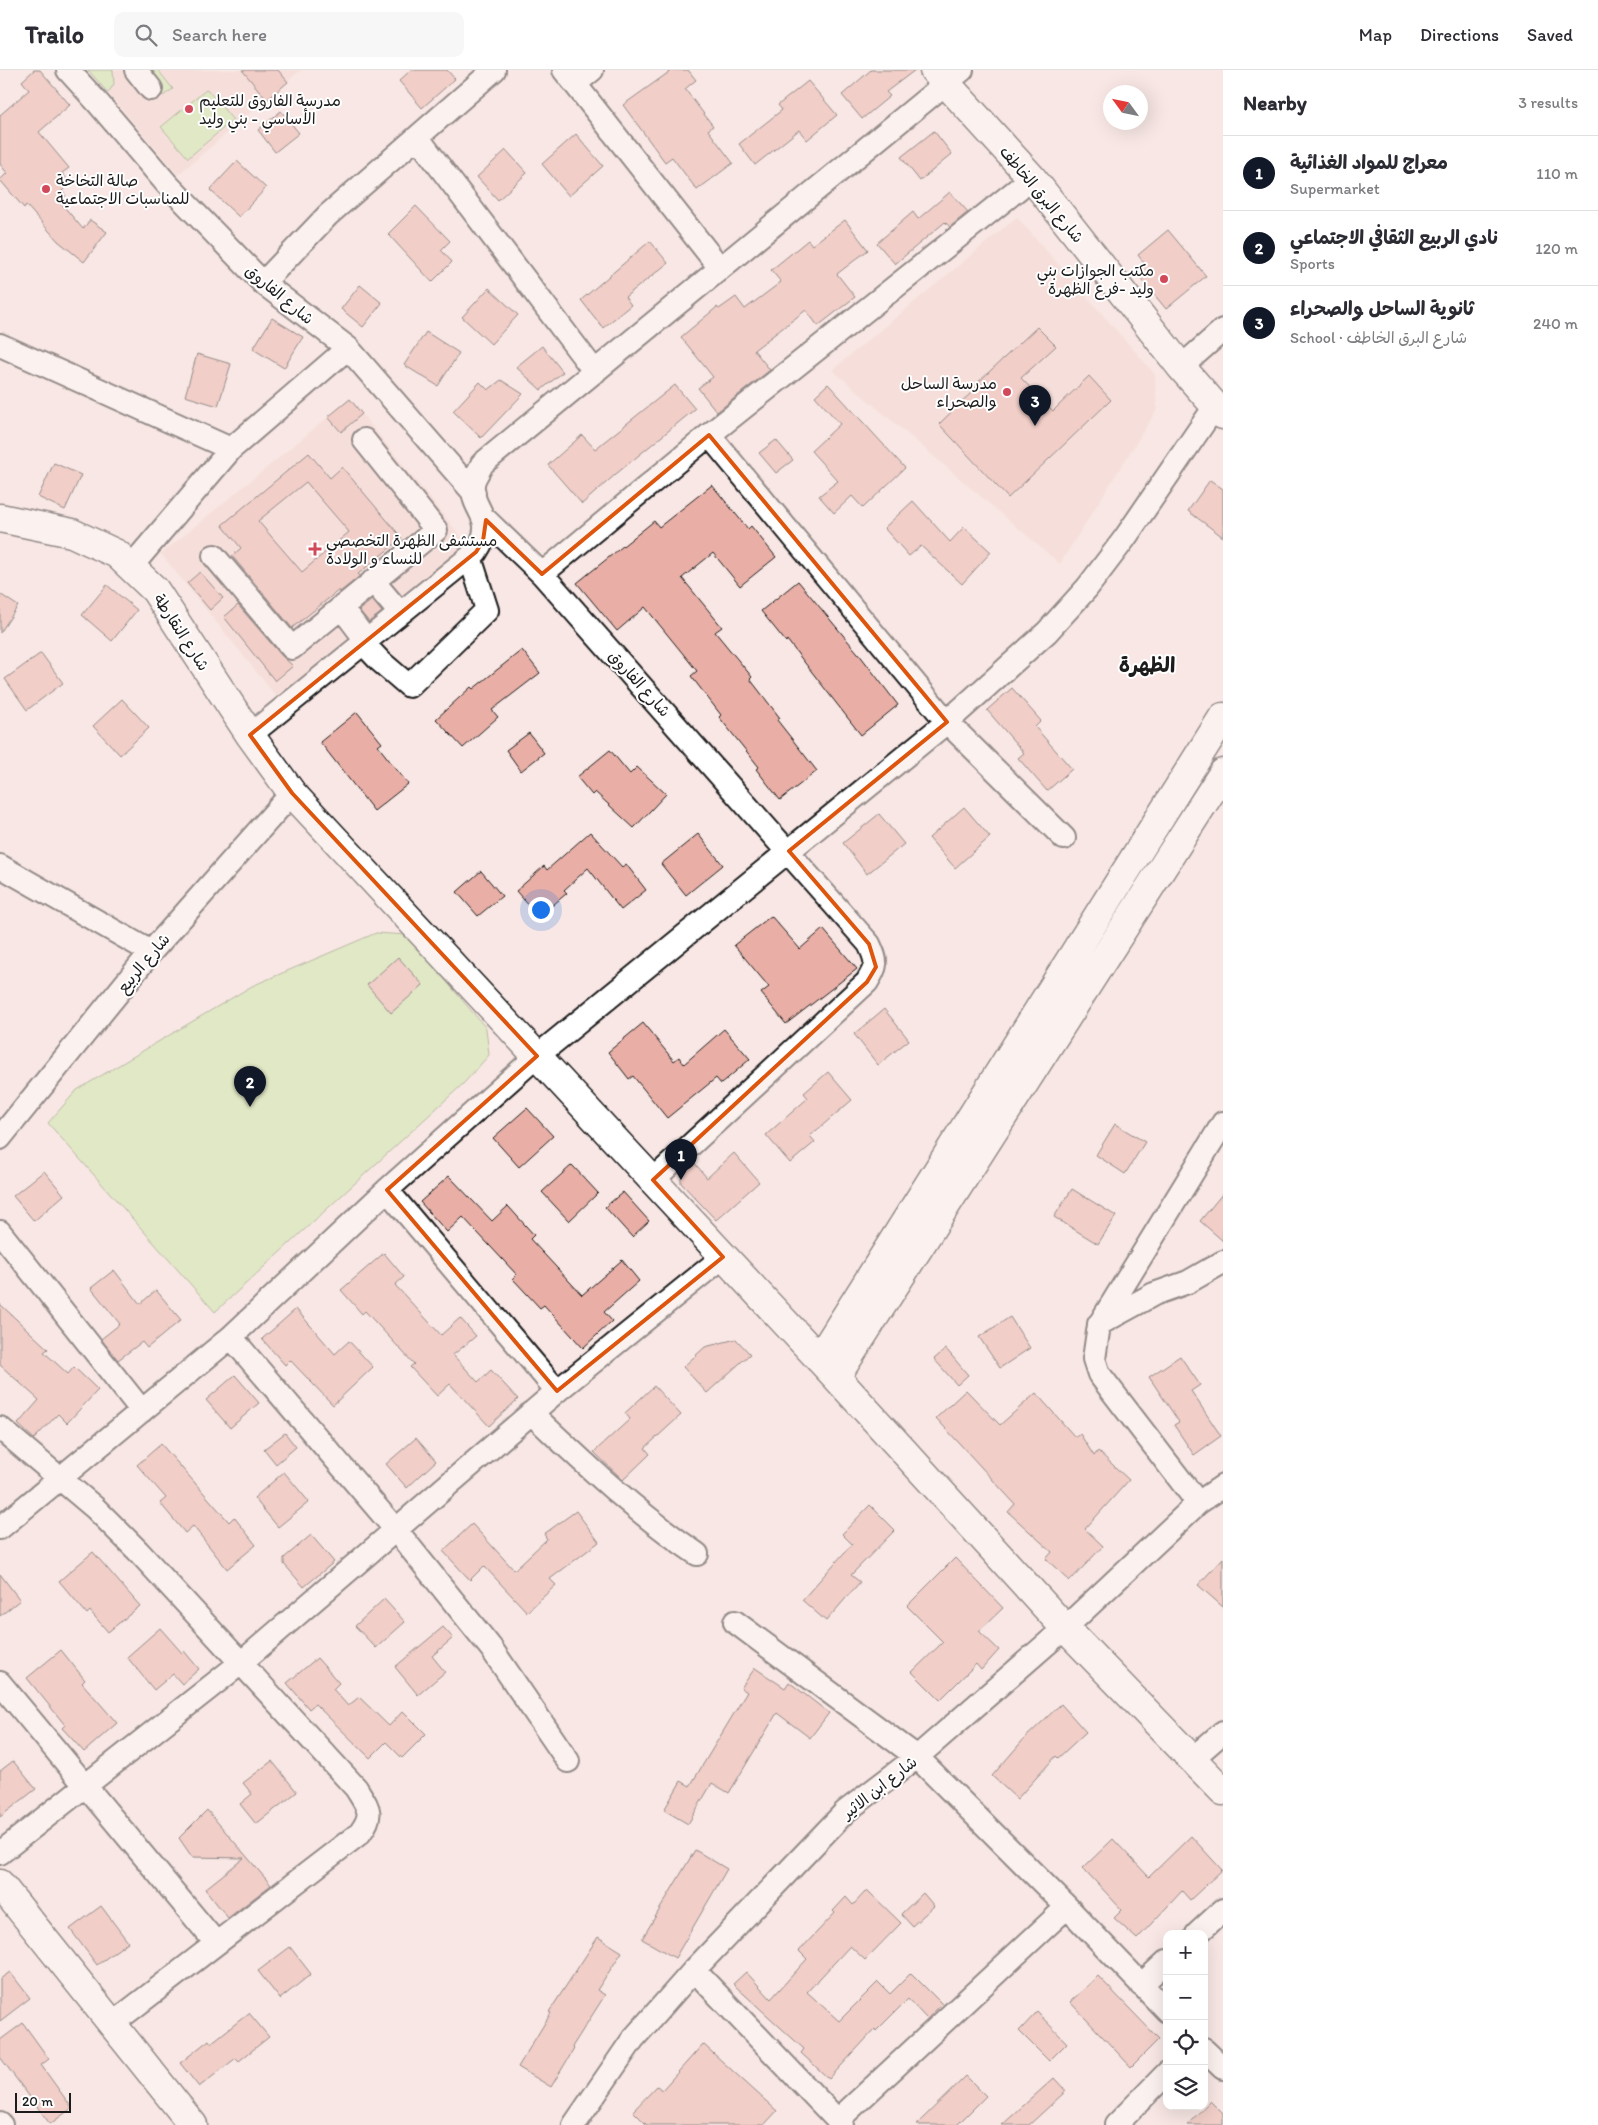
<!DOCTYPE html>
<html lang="en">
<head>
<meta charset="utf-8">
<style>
  :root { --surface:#fff; --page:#f7f7f7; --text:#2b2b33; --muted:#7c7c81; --line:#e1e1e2; --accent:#111827 }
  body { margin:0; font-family:Itim,"Playpen Sans Arabic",sans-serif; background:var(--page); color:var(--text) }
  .controls { position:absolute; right:15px; bottom:15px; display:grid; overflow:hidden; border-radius:10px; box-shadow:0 5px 20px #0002 }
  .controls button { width:45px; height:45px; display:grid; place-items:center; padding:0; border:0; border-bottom:1px solid var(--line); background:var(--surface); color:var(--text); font:25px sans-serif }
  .compass { position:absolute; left:1103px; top:15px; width:45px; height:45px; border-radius:50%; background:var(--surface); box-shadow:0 5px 20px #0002; rotate:303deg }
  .scale { position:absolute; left:15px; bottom:12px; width:56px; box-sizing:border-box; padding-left:5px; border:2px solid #1c1c1c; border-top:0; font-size:14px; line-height:18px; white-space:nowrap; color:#1c1c1c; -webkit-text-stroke:4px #fff; paint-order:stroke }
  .you { position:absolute; left:540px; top:839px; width:18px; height:18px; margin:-12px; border:4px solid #fff; border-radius:50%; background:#1a73e8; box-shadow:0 0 0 8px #1a73e833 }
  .badge { display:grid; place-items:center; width:32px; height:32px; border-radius:50%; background:var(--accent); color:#fff; font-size:16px; font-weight:700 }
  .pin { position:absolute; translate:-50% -41px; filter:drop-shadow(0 1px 2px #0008) }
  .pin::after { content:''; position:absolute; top:26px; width:18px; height:15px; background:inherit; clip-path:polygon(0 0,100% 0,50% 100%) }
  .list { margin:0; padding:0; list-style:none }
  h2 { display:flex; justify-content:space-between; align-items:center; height:65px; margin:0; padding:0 20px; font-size:21px }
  h2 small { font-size:16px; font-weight:400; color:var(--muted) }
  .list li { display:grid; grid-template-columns:32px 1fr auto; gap:15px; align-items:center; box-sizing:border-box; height:75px; padding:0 20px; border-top:1px solid var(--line) }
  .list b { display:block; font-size:19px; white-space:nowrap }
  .list p { margin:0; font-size:16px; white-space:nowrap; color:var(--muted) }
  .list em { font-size:16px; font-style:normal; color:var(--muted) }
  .icon { flex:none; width:28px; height:28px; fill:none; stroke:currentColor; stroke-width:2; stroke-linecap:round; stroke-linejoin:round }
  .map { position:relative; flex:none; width:1223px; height:2055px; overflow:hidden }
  header { display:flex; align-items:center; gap:30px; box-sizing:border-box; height:70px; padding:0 25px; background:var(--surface); border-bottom:1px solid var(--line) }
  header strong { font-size:24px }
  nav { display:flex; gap:28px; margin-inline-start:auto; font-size:18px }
  .search { width:350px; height:45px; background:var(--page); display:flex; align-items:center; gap:12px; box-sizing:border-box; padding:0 18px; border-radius:10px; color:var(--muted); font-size:19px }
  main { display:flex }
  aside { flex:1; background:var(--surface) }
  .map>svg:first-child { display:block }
  .built { fill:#f4d6d1 }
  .green { fill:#c5e8a1; stroke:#70825e }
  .building { fill:#e9afa6; stroke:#1c1c1c; fill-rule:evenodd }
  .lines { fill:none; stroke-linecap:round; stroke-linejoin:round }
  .minor-casing { stroke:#1c1c1c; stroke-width:26 }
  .major-casing { stroke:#1c1c1c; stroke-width:31 }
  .minor { stroke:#fff; stroke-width:22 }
  .major { stroke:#fff; stroke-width:28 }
  .marked { fill:none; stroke:#de560d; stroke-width:4; stroke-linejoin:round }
  .poi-dot { fill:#d1495b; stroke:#fff; stroke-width:2 }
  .labels { text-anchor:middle; stroke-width:4; stroke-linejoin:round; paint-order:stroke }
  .poi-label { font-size:16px; fill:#1c1c1c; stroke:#fff; text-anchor:start }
  .street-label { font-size:16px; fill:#1c1c1c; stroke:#fff }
  .district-label { font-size:21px; font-weight:bold; fill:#1c1c1c; stroke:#fff }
</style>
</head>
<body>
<header>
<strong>Trailo</strong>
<div class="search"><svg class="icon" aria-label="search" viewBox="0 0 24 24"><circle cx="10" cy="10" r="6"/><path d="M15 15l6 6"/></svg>Search here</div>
<nav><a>Map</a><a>Directions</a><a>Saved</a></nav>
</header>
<main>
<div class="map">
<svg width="1223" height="2055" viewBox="0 0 1223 2055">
  <rect width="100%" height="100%" fill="#f8e7e4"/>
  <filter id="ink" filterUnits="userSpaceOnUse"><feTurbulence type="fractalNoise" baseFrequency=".02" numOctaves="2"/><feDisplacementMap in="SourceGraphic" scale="10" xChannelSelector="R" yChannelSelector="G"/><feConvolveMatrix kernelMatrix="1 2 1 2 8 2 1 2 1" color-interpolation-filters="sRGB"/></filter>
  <g filter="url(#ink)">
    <!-- built -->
    <path class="built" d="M88,0H301L178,105Z
      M1017,147L1155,304L1157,340L1060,494L832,300Z
      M350,329L468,475L279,630L161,484Z"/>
    <!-- green -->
    <path class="green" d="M88,0H113L114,14L108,23Z
      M141,0H158L173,19L163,26Z
      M207,19L233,50L188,88L161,57Z
      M376,863L407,865L486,958L489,985L464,1013L215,1242L48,1053L77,1020L252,916Z"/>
    <!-- building -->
    <path class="building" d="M34,0H40L70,35L39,62L69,98L62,103L70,113L62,121L66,126L60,132L83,159L90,150L107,162L84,192L58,171L26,135L24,138L0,110L7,103L0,94V45L29,20L22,11Z
      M242,0H278L288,12L267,30Z
      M411,0H447L455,9L422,38L399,11Z
      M672,0H688L696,10L685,19L713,56L708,60L733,93L697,120L672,87L665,92L623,35Z
      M871,0H915L886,22L890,26L862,49L842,25Z
      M808,11L837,45L807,70L799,60L755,95L739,74L782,40L778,35Z
      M281,41L299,63L275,82L258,60Z
      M934,61L952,84L920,111L901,87Z
      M576,64L603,96L569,126L542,94Z
      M506,80L527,103L498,130L477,107Z
      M237,91L266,118L239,147L210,120Z
      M950,122L968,142L950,157L945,152L895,194L877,173L913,142L918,149Z
      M416,136L450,171L441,180L452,192L432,212L388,164Z
      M845,150L868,180L837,204L855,227L818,256L806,240L754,280L770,300L717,342L698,318L713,307L681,267L717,237L719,239L736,227L745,239L781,212L771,200L808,170L812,175Z
      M1168,160L1206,206L1166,239L1135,201L1144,193L1138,185Z
      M650,171L668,193L625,227L631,235L603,258L581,230Z
      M360,215L382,233L363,257L341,239Z
      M489,218L518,245L491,274L462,247Z
      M272,248L303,267L284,298L253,279Z
      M1037,257L1056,276L1021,308L1053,341L1089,306L1111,330L1008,428L939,354L976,318L974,316Z
      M426,262L459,283L438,316L404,295Z
      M542,276L563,302L541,320L516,297Z
      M197,284L231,294L218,336L185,326Z
      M501,310L523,324L481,368L453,341L480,312L488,320Z
      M828,314L905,398L863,438L852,426L834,443L819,426L838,411L811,381L840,354L815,326Z
      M675,315L695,339L616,404L582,434L548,395L582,365L595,379Z
      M350,329L362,344L341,362L328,347Z
      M776,370L793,390L776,403L759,383Z
      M309,383L330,408L342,397L402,468L358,504L360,506L340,522L339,520L292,558L232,486L241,478L222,455ZM306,412L349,462L302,502L258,451Z
      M54,393L81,405L65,440L38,427Z
      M1210,410L1223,419V467L1188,441Z
      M712,415L748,459L751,456L776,487L740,516L713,483L682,508L722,557L715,562L752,607L750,609L780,648L777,650L817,701L780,730L756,699L759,697L719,647L721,645L691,606L697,601L645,537L617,561L577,513L654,451L659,457Z
      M913,431L950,472L964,457L991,482L962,514L921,476L909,486L884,458Z
      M200,502L223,528L210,540L187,513Z
      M798,511L862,588L898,635L861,665L787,570L786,572L761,541Z
      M107,515L137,540L112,571L82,545Z
      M0,524L18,536L0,563Z
      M372,530L382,542L369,552L359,540Z
      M238,535L282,586L293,596L275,611L224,547Z
      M522,580L540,603L492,640L498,647L463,678L436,649L471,617L473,619Z
      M41,583L63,613L27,640L5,609Z
      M1012,618L1041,651L1035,657L1072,699L1047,721L1018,688L1024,683L987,640Z
      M122,629L149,658L120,685L93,656Z
      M357,642L382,673L378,676L408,714L374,741L320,672Z
      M529,663L544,683L521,701L506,680Z
      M610,680L630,704L637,697L666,724L634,758L595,722L592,725L577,707Z
      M964,737L990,767L955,798L929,768Z
      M879,744L904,774L867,804L843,773Z
      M590,762L622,797L626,794L646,820L621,840L588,798L564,820L567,823L539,847L516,821L544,796L547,800Z
      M698,764L723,795L686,825L661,794Z
      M481,801L502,826L478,846L457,822Z
      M771,846L800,879L823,859L857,899L786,954L761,923L769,917L734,875Z
      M398,887L423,915L391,943L367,915Z
      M884,939L909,970L878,995L854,964Z
      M643,953L674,991L679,987L684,994L724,959L750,989L721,1014L716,1008L667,1048L633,1006L629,1009L608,982Z
      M828,1002L852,1030L810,1066L815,1072L790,1093L766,1065L808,1028L804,1023Z
      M527,1038L553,1066L519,1097L493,1068Z
      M1115,1054L1145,1072L1125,1104L1096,1085Z
      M734,1083L759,1112L716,1150L681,1113V1102L693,1091L707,1108Z
      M572,1095L598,1123L569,1151L542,1122Z
      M44,1101L64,1125L34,1151L13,1126Z
      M449,1106L492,1151L508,1136L534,1165L530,1169L582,1225L622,1190L639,1211L604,1242L612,1251L583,1278L544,1235L540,1238L513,1209L517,1205L463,1147L447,1162L420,1132Z
      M1072,1119L1116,1146L1098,1174L1054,1147Z
      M623,1122L649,1151L632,1167L605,1137Z
      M1223,1123V1171L1200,1151Z
      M384,1183L404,1207L395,1215L441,1265L460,1248L476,1266L453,1285L478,1312L491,1300L518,1329L489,1356L450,1314L437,1326L410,1297L414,1294L365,1241L362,1244L341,1220Z
      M114,1200L140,1234L156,1220L181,1250L147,1278L142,1272L118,1290L101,1269L120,1254L91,1218Z
      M0,1234L48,1279L44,1282L68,1304L74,1297L98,1320L67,1353L58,1344L34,1369L18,1354L39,1330L0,1295Z
      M296,1239L335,1284L349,1271L373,1297L333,1335L290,1290L285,1295L262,1269Z
      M1010,1247L1030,1278L1000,1298L979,1267Z
      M736,1269L750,1284L707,1323L683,1297L705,1277Z
      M946,1279L968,1305L957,1315L934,1289Z
      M1180,1286L1200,1315L1191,1321L1221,1366L1194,1385L1174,1355L1179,1352L1149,1307Z
      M235,1305L259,1333L230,1358L206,1330Z
      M654,1316L681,1345L645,1378L650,1384L623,1410L594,1382L630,1349L625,1343Z
      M966,1320L1000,1355L1036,1323L1075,1367L1080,1364L1094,1386L1098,1381L1129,1410L1085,1459L1103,1476L1070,1511L1046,1489L1052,1482L1008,1442L1015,1434L936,1348Z
      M285,1363L296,1377L276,1394L264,1379Z
      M416,1368L436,1391L407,1418L386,1394Z
      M161,1374L229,1452L234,1447L256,1475L227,1499L193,1456L185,1463L160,1433L166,1428L137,1395Z
      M284,1402L309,1432L278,1457L254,1428Z
      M870,1435L895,1460L851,1505L860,1512L826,1551L802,1530L852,1474L842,1464Z
      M576,1441L599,1472L550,1509L556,1515L527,1542L484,1496L470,1510L443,1481L472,1454L514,1500L547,1469L544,1464Z
      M311,1465L334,1492L304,1517L284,1494V1488Z
      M93,1482L140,1536L108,1562L90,1541L87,1544L59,1511Z
      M955,1488L1003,1538L979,1561L999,1580L981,1600L976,1594L940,1630L912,1602L943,1572L907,1536Z
      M1223,1488V1537L1198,1515Z
      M0,1504L20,1530L0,1546Z
      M384,1529L405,1552L376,1578L355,1556Z
      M443,1557L453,1568L432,1586L445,1602L418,1625L395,1597Z
      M160,1558L182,1583L184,1581L199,1599L182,1614L173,1604L154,1620L127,1587Z
      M61,1580L85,1610L82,1613L117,1653L84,1682L62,1658L65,1655L27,1608Z
      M317,1588L339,1613L333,1619L348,1636L359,1627L389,1656L403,1641L426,1664L402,1688L386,1672L370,1688L315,1634L309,1639L287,1613Z
      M755,1598L785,1618L789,1612L829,1643L810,1668L777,1643L729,1723L712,1713L688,1754L664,1740L681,1711L690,1716L747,1622L741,1618Z
      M1061,1634L1086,1662L1058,1688L1056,1686L1017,1729L992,1706L1024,1669Z
      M13,1691L36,1719L0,1747V1701Z
      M272,1691L297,1722L256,1754L240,1734L252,1724L243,1713Z
      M207,1740L271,1815L228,1848L205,1819L244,1788L192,1787L179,1768Z
      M1191,1766L1222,1800L1190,1830L1182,1821L1137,1869L1114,1848L1122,1840L1083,1798L1113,1769L1149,1807Z
      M695,1780L727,1799L675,1888L642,1869Z
      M867,1820L901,1853L865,1890L850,1876L807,1922L839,1951L878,1912L890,1924L911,1903L942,1934L927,1949L908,1929L876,1961L875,1959L829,2009L801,1983L804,1979L733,1914L746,1902L771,1929L807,1889L799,1881L835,1843L833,1841L846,1827L853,1835Z
      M923,1823L934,1836L912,1856L901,1844Z
      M101,1836L128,1872L97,1895L70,1859Z
      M598,1867L622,1882L597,1920L605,1925L572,1977L574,1979L551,2017L518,1997L551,1943L549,1942Z
      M290,1877L311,1904L280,1929L258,1901Z
      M10,1902L30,1928L0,1951V1909Z
      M1098,1906L1159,1969L1131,1997L1070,1932Z
      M1037,1942L1067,1973L1049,1991L1019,1961Z
      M249,1943L269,1967L239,1991L236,1988L199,2017L180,1993L209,1970L211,1973Z
      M23,1953L49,1989L41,1995L72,2038L50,2054L0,1987V1970Z
      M703,1974L777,2041L764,2055H647L633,2041L657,2016L662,2020Z
      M966,2006L986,2026L957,2055H916Z
      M1054,2008L1066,2021L1029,2055H1002Z
      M1210,2031L1223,2044V2055H1187Z"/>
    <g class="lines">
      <defs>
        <path id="minor" d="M68,0L98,33L167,114L263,213L348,278L474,423
          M136,0L151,19
          M564,0L720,198
          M575,14L592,0
          M418,68L595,302
          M263,213L328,145L494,0
          M0,275L231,379
          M1181,297L1223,260
          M709,365L947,652L1064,768
          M486,450L542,504L869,874C878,893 877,895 867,912L653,1110
          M214,486L292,578L436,460L364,370
          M130,498L231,379L348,278
          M542,504L709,365L1032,108
          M373,511L400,543
          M341,537L366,570
          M363,573L380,591L409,616L487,540L470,487
          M250,665L476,482C499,447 471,443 473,415C473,408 480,400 482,394L962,0
          M0,796L151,882
          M0,1068L151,882L292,723
          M387,1120L557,1321
          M0,1162L142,1341
          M1099,1254L1154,1224L1188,1212L1223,1192
          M231,1267L396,1460L491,1578L568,1691
          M531,1343C585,1394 635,1442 697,1484
          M0,1358L95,1438L138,1481L356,1718C368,1738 375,1743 360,1763L112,1954
          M1198,1433L1099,1304L1094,1289L1099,1255L1223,1053
          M0,1458L231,1267L387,1120L537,986L947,652L1047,562L1087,518L1125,468L1216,335
          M735,1552L917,1687L1067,1837L1167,1941
          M0,1613L216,1873
          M1193,1688L1223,1662
          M0,1783L242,1592L557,1321L723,1187
          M1197,1864L1223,1840
          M694,1900L842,2055
          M1141,1915L1167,1891
          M1204,1980L1223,1998
          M838,2050L1067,1837
          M0,2054L1,2055
          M574,2055L633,1969L694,1900L845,1742L917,1687L1065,1558L1198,1433L1223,1416
          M1116,2055L1167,2003"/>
        <path id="major" d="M934,0L1032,108L1181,297L1223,345
          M0,448L72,463L117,484L155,520L250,665L292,723L836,1307L1065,1558L1223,1721
          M819,1289L1223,647
          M836,1307L1223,703
          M0,1814L193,2055"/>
      </defs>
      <!-- minor casing -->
      <use href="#minor" class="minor-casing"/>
      <!-- major casing -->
      <use href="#major" class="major-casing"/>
      <!-- minor -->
      <use href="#minor" class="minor"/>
      <!-- major -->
      <use href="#major" class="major"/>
    </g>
  </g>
  <!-- marked area -->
  <path d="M0 0H1223V2055H0ZM709,365L947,652L789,781L869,874L876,897L867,912L653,1110L723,1187L557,1321L387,1120L537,986L292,723L250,665L476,482L483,471L486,450L542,504Z" fill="#f8e7e4" fill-opacity=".55" fill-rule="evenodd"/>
  <path class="marked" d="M709,365L947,652L789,781L869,874L876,897L867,912L653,1110L723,1187L557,1321L387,1120L537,986L292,723L250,665L476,482L483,471L486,450L542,504Z"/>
  <!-- markers -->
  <g class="poi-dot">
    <circle cx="189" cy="39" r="5"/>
    <circle cx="46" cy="119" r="5"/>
    <circle cx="1164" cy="209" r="5"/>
    <circle cx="1007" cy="322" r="5"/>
    <path d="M312.5 471.5h5v5h5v5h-5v5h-5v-5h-5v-5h5z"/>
  </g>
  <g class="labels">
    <!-- poi labels -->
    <g class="poi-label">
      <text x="199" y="36">مدرسة الفاروق للتعليم<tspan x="199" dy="18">الأساسي - بني وليد</tspan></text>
      <text x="56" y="116">صالة التخاخة<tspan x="56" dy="18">للمناسبات الاجتماعية</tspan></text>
      <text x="1154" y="206" text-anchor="end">مكتب الجوازات بني<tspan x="1154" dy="18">وليد -فرع الظهرة</tspan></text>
      <text x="997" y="319" text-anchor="end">مدرسة الساحل<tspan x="997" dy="18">والصحراء</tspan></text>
      <text x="326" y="476">مستشفى الظهرة التخصصي<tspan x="326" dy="18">للنساء و الولادة</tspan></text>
    </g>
    <!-- street labels -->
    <g class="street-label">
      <text transform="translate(1042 124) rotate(50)" y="6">شارع البرق الخاطف</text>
      <text transform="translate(280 224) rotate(40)" y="6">شارع الفاروق</text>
      <text transform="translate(182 562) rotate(57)" y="6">شارع النقارطة</text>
      <text transform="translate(640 613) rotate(48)" y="6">شارع الفاروق</text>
      <text transform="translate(143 893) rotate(-50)" y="6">شارع الربيع</text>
      <text transform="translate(879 1717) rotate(-38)" y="6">شارع ابن الاثير</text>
    </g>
    <!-- district labels -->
    <g class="district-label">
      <text x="1147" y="602">الظهرة</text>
    </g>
  </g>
</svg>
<div class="controls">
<button>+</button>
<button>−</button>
<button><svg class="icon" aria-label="locate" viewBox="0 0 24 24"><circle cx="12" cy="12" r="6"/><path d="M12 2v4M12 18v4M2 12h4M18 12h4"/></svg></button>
<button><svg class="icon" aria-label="layers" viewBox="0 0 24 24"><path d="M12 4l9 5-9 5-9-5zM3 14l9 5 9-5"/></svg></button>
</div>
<svg class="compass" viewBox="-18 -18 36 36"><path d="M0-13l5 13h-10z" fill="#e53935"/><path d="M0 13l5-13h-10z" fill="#7c7c81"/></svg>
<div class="scale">20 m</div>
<div class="you"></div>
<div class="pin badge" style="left:681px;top:1110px">1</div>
<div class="pin badge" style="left:250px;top:1037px">2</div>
<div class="pin badge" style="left:1035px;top:356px">3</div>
</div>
<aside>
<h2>Nearby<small>3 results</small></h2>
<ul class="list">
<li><span class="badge">1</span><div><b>معراج للمواد الغذائية</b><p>Supermarket</p></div><em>110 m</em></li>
<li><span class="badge">2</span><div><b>نادي الربيع الثقافي الاجتماعي</b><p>Sports</p></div><em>120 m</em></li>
<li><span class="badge">3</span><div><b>ثانوية الساحل والصحراء</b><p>School · شارع البرق الخاطف</p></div><em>240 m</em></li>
</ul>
</aside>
</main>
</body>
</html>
